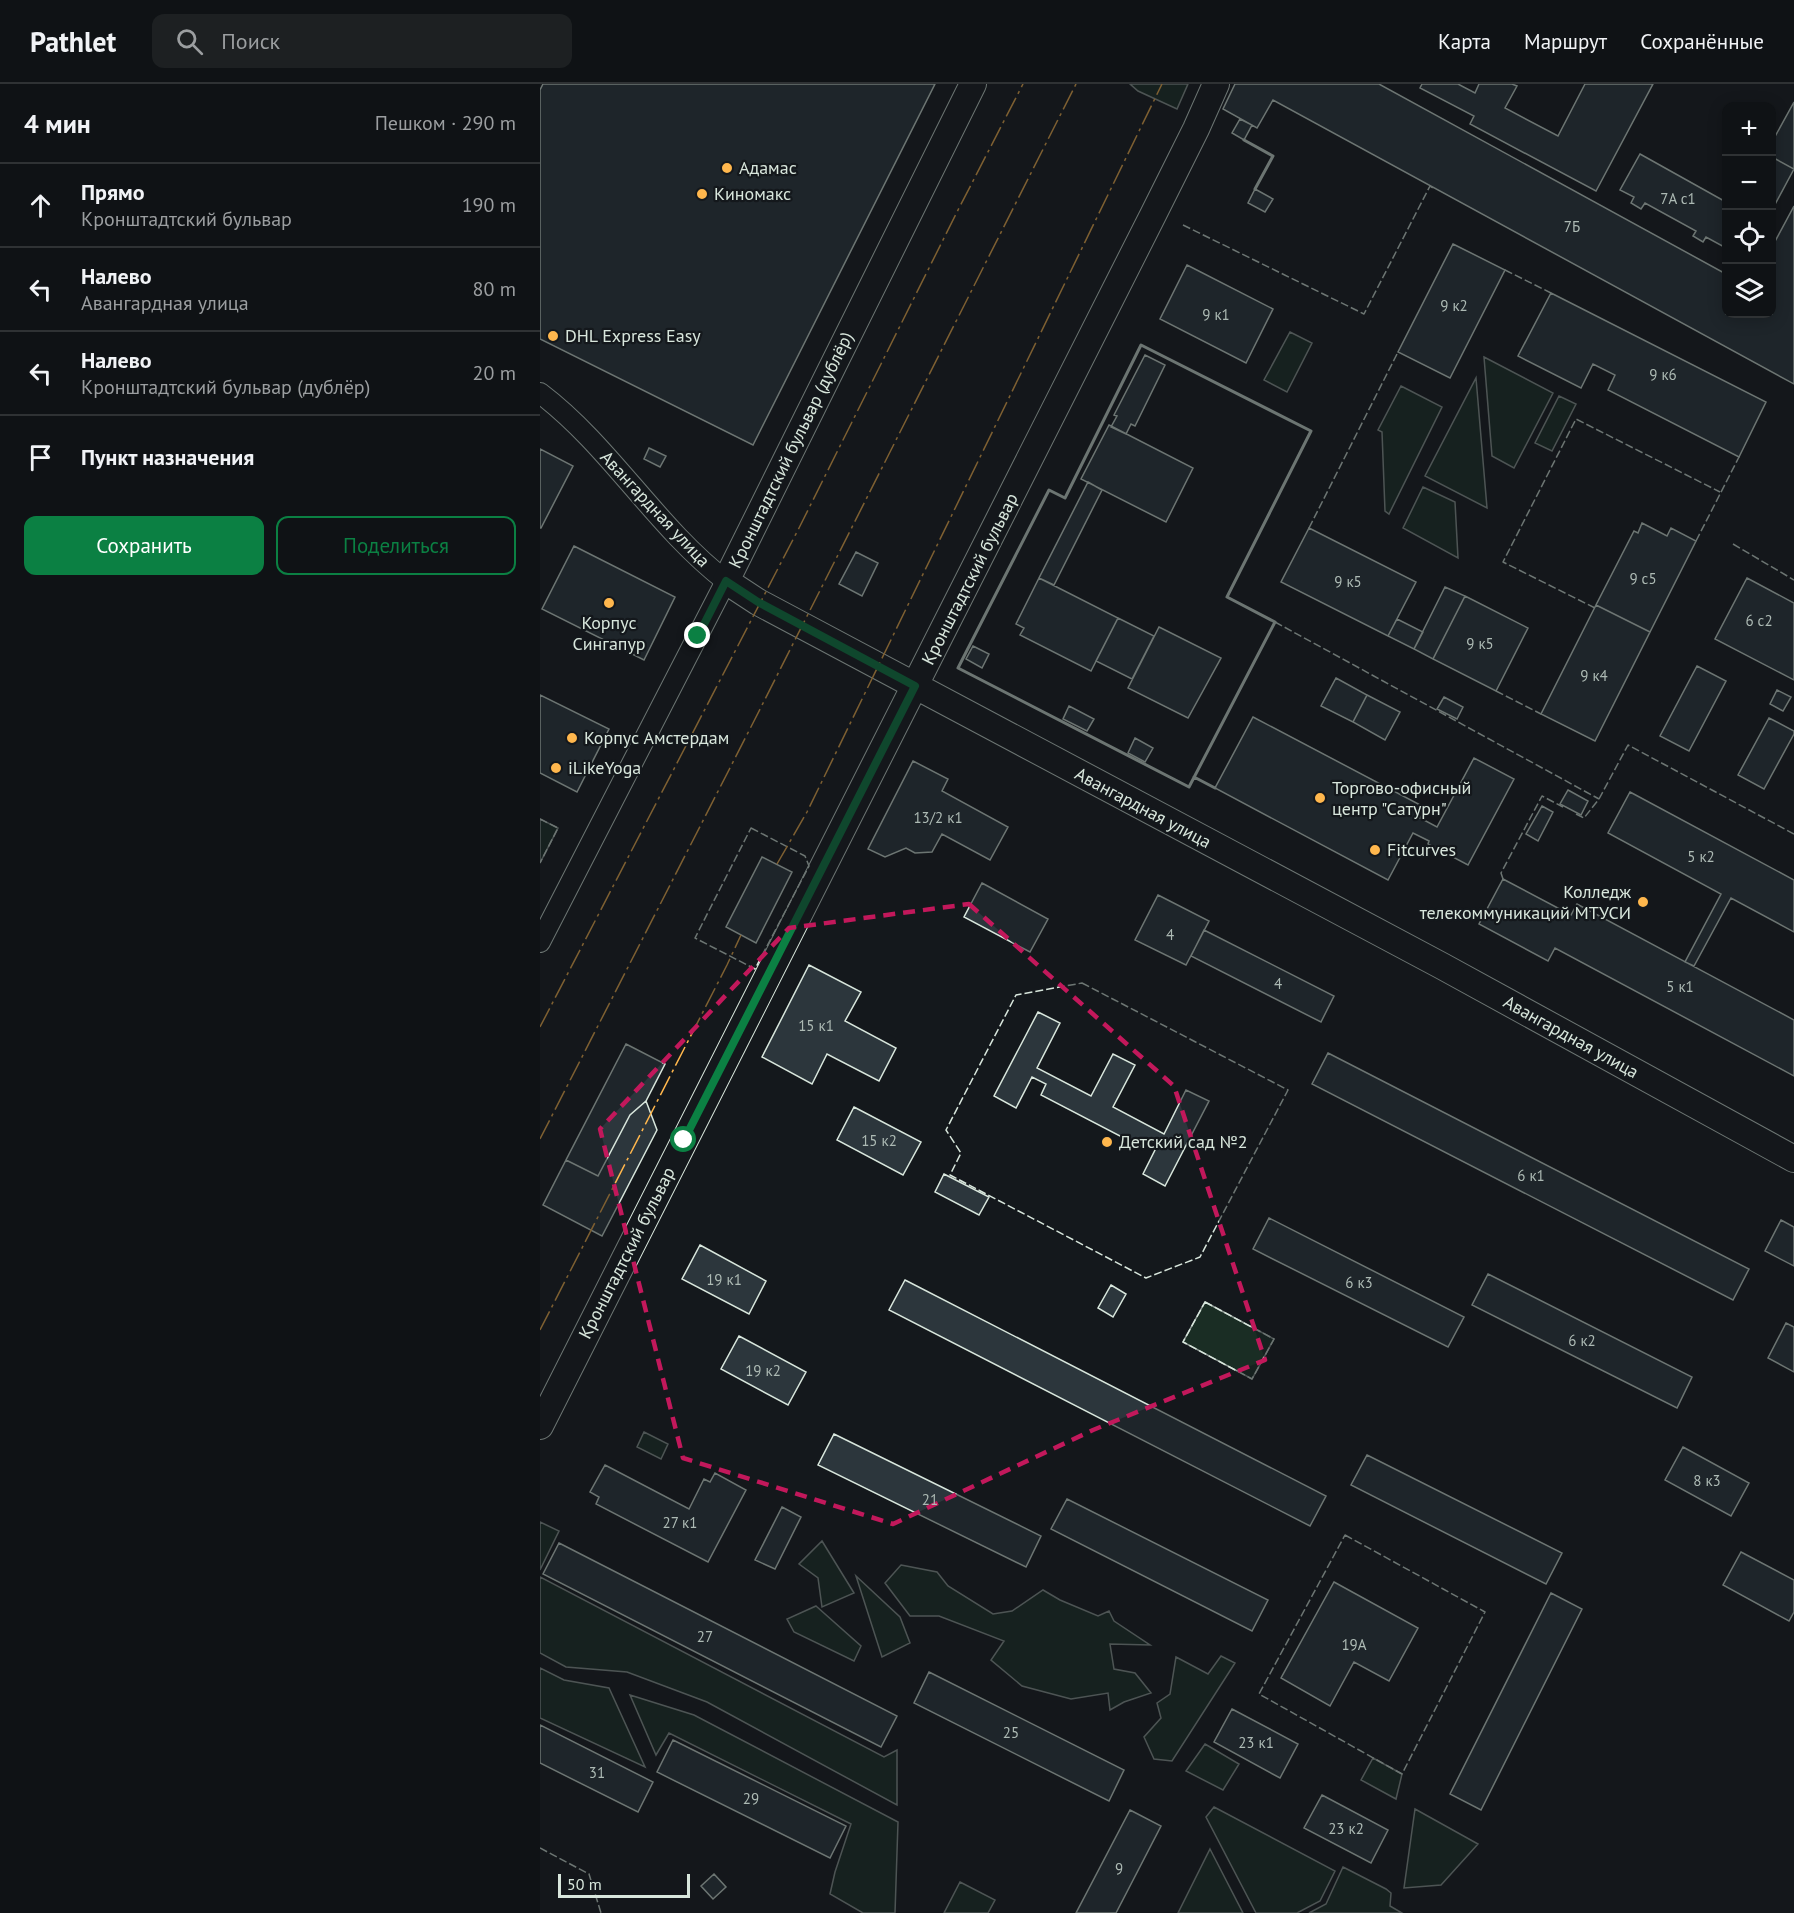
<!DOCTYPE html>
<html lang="ru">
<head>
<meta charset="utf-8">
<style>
  :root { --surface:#0f1215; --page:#1d2022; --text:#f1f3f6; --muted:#9b9ea0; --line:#2f3234; --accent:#0b8043 }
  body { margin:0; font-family:"PT Sans",sans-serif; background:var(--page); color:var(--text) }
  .controls { position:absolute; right:18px; top:18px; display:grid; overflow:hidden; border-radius:12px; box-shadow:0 3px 15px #0003 }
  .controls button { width:54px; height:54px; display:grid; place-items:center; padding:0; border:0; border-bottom:2px solid var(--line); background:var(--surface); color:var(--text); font:30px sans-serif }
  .scale { position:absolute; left:18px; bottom:15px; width:132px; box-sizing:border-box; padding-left:6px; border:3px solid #d8e6dc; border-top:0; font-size:16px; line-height:21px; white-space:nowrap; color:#d8e6dc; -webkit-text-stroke:4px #14181c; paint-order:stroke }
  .stop { position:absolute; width:18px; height:18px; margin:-14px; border:4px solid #0b8043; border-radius:50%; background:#fff }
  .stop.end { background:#0b8043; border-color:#fff; box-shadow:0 2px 6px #0008 }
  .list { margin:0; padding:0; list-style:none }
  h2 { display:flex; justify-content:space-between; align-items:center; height:78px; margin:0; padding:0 24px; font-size:26px }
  h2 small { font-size:20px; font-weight:400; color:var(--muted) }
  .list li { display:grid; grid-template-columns:39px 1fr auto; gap:18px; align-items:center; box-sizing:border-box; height:84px; padding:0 24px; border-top:2px solid var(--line) }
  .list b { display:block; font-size:22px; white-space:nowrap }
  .list p { margin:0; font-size:20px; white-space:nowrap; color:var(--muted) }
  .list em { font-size:20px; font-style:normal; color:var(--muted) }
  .actions { display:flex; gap:12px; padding:18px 24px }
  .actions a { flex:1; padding:14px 0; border:2px solid var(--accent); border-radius:12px; text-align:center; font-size:21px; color:var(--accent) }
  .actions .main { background:var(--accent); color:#fff }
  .icon { flex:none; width:33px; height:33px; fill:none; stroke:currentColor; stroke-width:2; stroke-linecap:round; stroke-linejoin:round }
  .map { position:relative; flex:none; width:1254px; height:1829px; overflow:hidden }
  header { display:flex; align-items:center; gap:36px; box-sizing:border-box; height:84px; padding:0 30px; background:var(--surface); border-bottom:2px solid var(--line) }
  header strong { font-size:28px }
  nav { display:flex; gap:33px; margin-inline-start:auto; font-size:21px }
  .search { width:420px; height:54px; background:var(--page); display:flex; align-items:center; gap:15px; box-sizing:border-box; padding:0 21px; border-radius:12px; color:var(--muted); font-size:22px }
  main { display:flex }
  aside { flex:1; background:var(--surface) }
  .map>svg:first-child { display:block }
  .green { fill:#1a2d24; stroke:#939e99; stroke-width:1.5 }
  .building { fill:#2c363c; stroke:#d8e6dc; stroke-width:1.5 }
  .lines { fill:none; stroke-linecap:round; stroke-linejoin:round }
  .minor-casing { stroke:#d8e6dc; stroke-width:22 }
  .major-casing { stroke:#d8e6dc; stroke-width:28 }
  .minor { stroke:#14181c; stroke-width:20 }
  .major { stroke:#14181c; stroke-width:26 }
  .fence { stroke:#d8e6dc; stroke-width:1.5; stroke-dasharray:8 3; stroke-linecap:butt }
  .wall { stroke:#d8e6dc; stroke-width:3 }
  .power { stroke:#ffb74d; stroke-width:1.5; stroke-dasharray:21 4.5 3 4.5; stroke-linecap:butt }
  .route { stroke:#0b8043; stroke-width:8 }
  .marked { fill:none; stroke:#c2185b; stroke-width:4.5; stroke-dasharray:12 8; stroke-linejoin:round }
  .poi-dot { fill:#ffb74d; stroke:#14181c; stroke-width:2 }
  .labels { text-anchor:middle; stroke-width:4.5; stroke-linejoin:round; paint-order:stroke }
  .number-label { font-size:15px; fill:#adbab4 }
  .poi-label { font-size:18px; fill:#d8e6dc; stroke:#14181c; text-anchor:start }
  .street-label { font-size:18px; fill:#d8e6dc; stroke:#14181c }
</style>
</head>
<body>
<header>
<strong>Pathlet</strong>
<div class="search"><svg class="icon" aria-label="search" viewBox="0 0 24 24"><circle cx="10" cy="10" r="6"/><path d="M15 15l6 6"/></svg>Поиск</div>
<nav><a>Карта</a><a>Маршрут</a><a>Сохранённые</a></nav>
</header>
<main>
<aside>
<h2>4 мин<small>Пешком · 290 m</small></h2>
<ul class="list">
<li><svg class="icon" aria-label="ahead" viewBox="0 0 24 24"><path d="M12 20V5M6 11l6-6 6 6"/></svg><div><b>Прямо</b><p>Кронштадтский бульвар</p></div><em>190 m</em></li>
<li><svg class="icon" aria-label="left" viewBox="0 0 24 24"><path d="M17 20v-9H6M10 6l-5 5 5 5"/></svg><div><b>Налево</b><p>Авангардная улица</p></div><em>80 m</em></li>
<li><svg class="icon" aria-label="left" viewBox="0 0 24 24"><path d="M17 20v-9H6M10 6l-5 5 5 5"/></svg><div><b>Налево</b><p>Кронштадтский бульвар (дублёр)</p></div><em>20 m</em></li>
<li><svg class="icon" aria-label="arrive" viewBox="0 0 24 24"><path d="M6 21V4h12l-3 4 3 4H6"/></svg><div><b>Пункт назначения</b></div></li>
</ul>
<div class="actions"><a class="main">Сохранить</a><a>Поделиться</a></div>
</aside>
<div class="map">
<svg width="1254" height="1829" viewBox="0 0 1254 1829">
  <rect width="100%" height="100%" fill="#14181c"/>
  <!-- green -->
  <path class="green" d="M590,0H648L637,25L598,7Z
    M750,248L772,259L747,308L724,296Z
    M944,273L1013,309L974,384L952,372Z
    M936,294L947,424L885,392Z
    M861,302L902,323L849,430L845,427L842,348L838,346Z
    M1019,312L1036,320L1012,367L995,359Z
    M883,403L915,418L918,474L863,444Z
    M0,735L18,744L0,779Z
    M665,1218L734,1255L712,1295L643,1258Z
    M104,1348L128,1360L121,1375L97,1363Z
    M0,1438L19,1447L0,1486Z
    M282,1457L314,1509L282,1523L278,1494L259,1480Z
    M361,1481L397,1488L408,1502L453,1530L472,1527L503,1506L520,1516L558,1532L569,1527L574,1537L610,1561L570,1560L574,1585L595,1589L611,1609L584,1618L570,1626L568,1609L531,1615L482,1602L451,1576L464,1557L399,1532H370L345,1499Z
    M316,1492L360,1533L370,1559L342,1573Z
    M0,1493L344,1673L357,1666V1721L167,1618L87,1588L26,1583L0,1569Z
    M276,1522L321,1562L314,1577L254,1548L247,1535Z
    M681,1572L695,1579L632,1677L614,1675L604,1653L621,1634L617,1619L630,1610L636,1573L668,1590Z
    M0,1584L24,1596L69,1604L105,1683L0,1634Z
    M90,1611L154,1631L358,1738L355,1829H323L290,1810L295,1788L311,1740L129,1649L116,1671Z
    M665,1660L699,1680L683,1706L646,1687Z
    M833,1674L862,1690L856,1715L821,1696Z
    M674,1723L795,1787L780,1817L757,1829H716L666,1733Z
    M875,1725L938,1760L901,1801L864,1804Z
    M670,1765L703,1829H638Z
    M803,1783L846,1805L851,1809L850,1822L862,1829H769L786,1820Z
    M420,1798L455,1816L448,1829H404Z"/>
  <!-- building -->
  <path class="building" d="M3,0H395L213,361L0,255V6Z
    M695,0H839L1186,190V230H1232V163L1254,122V300L733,16L717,44L683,25Z
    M882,0H918L935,9L939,0H972L977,2L965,24L1018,52L1045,0H1113L1056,107L930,40L934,32L880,4Z
    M1254,18V85L1232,73V58Z
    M700,35L712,41L704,56L692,49Z
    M1100,70L1186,118V164L1166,153L1163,158L1153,152L1156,147L1105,119L1101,125L1091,119L1094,113L1080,106Z
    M1232,73L1254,85L1232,126Z
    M715,105L733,115L725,128L708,119Z
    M913,160L965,186L910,294L858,268Z
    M647,181L733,225L706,279L620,235Z
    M1011,209L1226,318L1199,373L1068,306L1075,291L1053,280L1041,304L978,272Z
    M605,271L625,281L595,342L591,340L586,350L571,343L577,332L574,331Z
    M569,341L653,384L626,438L541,395Z
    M109,364L126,372L120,383L104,375Z
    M0,365L33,382L1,444H0Z
    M548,398L562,406L514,501L499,494Z
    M1102,439L1127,452L1131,444L1156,457L1110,548L1056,521L1094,447L1098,449Z
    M769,444L876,498L848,552L741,498Z
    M34,462L135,513L104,576L2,525Z
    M316,468L338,479L322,512L299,500Z
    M499,494L578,534L551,587L480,551L484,544L476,540Z
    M1207,494L1254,519V596L1175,555Z
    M905,503L925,512L893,575L874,565Z
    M925,512L988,544L956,607L893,575Z
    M1056,521L1110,548L1055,657L1001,630Z
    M578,534L614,552L592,595L556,577Z
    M857,535L883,548L874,565L848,552Z
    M619,543L681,574L648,634L588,604Z
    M433,562L449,570L442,584L426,575Z
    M1157,582L1186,597L1149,667L1120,652Z
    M796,594L827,611L813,638L781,622Z
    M1237,606L1251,613L1243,627L1230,620Z
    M0,611L69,645L37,708L0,689Z
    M827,611L860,628L845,656L813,638Z
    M904,613L923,623L917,635L897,625Z
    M529,622L554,635L547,647L523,635Z
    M713,633L886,724L880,734L897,743L934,674L974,695L928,781L888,760L889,757L873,749L848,796L675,704Z
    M1229,634L1254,647V650L1224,705L1198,691Z
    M595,654L613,664L605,678L588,669Z
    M373,677L408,695L402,707L468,743L450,776L402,750L392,768L375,769L366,764L345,773L328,765Z
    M1028,706L1048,717L1041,731L1020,720Z
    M1090,708L1254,796V848L1191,814L1154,882L1145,878L1181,810L1068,749Z
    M1002,722L1013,728L998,757L986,750Z
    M222,773L252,788L216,859L186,843Z
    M963,795L1031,831L1037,820L1254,936V992L1015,864L1008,877L939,840Z
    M442,799L508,835L490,868L424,833Z
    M618,811L669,837L646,881L595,856Z
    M664,846L794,912L781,938L651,872Z
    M269,881L321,908L305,937L356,964L339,997L287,970L272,1000L222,973Z
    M498,928L520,939L497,984L551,1012L573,970L595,981L573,1023L624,1050L646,1006L669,1017L625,1102L603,1090L618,1060L608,1055L603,1064L501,1011L506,1000L492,993L476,1024L454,1012Z
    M86,960L125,980L106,1017L90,1031L58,1092L26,1076Z
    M788,969L1209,1185L1193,1216L772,1000Z
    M106,1017L117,1046L62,1152L3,1121L26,1076L58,1092L90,1031Z
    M314,1023L381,1058L363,1091L297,1056Z
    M404,1090L449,1113L439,1131L395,1108Z
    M729,1134L924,1233L908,1263L713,1165Z
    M1241,1136L1254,1143V1182L1225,1167Z
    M160,1161L226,1197L209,1230L142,1195Z
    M948,1190L1152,1293L1137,1324L932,1221Z
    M365,1196L786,1412L770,1442L349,1226Z
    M571,1201L586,1210L573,1233L558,1224Z
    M1246,1239L1254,1243V1288L1228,1274Z
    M199,1252L266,1288L248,1321L181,1285Z
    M294,1350L501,1452L486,1483L278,1381Z
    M1143,1363L1209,1399L1191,1432L1125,1396Z
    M827,1371L1022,1469L1006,1500L811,1401Z
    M65,1381L149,1425L164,1395L170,1398L175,1389L206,1406L168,1478L56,1420L59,1413L50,1408Z
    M527,1415L728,1516L712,1547L511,1445Z
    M242,1423L261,1433L235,1485L215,1476Z
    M19,1459L357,1632L341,1663L3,1490Z
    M1201,1468L1254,1496V1528L1249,1537L1183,1501Z
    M794,1498L878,1544L849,1597L814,1578L790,1622L741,1594Z
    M1011,1509L1042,1525L941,1726L910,1710Z
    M389,1588L584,1686L569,1717L374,1619Z
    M692,1625L758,1660L740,1694L674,1658Z
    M0,1641L113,1698L98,1728L0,1679Z
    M133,1656L306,1742L290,1774L117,1688Z
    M782,1711L848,1746L831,1779L764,1744Z
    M590,1726L621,1742L576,1829H536Z
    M174,1790L186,1803L173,1815L161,1802Z"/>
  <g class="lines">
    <defs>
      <path id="minor" d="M0,309C70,362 116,443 186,497L0,858"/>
      <path id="major" d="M433,0L186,497L218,518L902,882L1254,1075
        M0,1342L613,131L656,45L676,0"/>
    </defs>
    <!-- minor casing -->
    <use href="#minor" class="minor-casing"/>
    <!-- major casing -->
    <use href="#major" class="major-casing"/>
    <!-- minor -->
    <use href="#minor" class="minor"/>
    <!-- major -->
    <use href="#major" class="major"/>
    <!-- fence -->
    <path class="fence" d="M643,141L824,230L890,102L893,104
      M965,186L1011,209
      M769,444L858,268
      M1156,457L1199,373
      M1193,460L1254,496
      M1055,524L963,478L1036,335L1180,408
      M735,538L1059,715
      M956,607L1001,630
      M1036,730L1044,734L1059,715L1088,661L1254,750
      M0,735L18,744L0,779
      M211,744L265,772L269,782L215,885L155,854Z
      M963,795L961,789L1002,712L1023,723
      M542,899L748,1006L660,1173L606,1194L410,1091L421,1069L406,1046L476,911Z
      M665,1218L734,1255L712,1295L643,1258Z
      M805,1451L945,1528L862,1690L719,1610Z
      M0,1764L49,1790L61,1829"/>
    <!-- wall -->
    <path class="wall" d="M704,56L733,72L715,105
      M601,261L771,347L687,513L735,538L649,703L418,584L509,406L525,414Z
      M654,693L675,704"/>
    <!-- power -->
    <path class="power" d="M237,780L267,728L622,0
      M0,943L259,444L417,128L483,0
      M0,1055L214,637L536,0
      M0,1246L187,881L201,851"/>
  </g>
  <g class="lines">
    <!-- route -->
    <path class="route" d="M144,1056L375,602L218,518L186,497L158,552"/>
  </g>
  <!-- marked area -->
  <path d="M0 0H1254V1829H0ZM429,820L634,1002L725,1276L553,1346L353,1440L143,1374L60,1045L249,844Z" fill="#14181c" fill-opacity=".55" fill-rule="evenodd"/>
  <path class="marked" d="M429,820L634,1002L725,1276L553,1346L353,1440L143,1374L60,1045L249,844Z"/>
  <!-- markers -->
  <g class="poi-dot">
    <circle cx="187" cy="84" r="6"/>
    <circle cx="162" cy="110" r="6"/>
    <circle cx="13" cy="252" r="6"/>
    <circle cx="69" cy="519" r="6"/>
    <circle cx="32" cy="654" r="6"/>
    <circle cx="16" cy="684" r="6"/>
    <circle cx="780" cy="714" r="6"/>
    <circle cx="835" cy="766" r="6"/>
    <circle cx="1103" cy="818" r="6"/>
    <circle cx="567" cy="1058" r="6"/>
  </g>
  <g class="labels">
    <!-- number labels -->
    <g class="number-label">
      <text x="1138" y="120">7А с1</text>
      <text x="1032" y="148">7Б</text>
      <text x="914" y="227">9 к2</text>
      <text x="676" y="236">9 к1</text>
      <text x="1123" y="296">9 к6</text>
      <text x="1103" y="500">9 с5</text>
      <text x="808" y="503">9 к5</text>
      <text x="1219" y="542">6 с2</text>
      <text x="940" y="565">9 к5</text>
      <text x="1054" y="597">9 к4</text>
      <text x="398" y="739">13/2 к1</text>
      <text x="1161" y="778">5 к2</text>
      <text x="630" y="856">4</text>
      <text x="738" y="905">4</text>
      <text x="1140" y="908">5 к1</text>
      <text x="276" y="947">15 к1</text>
      <text x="339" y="1062">15 к2</text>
      <text x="991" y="1097">6 к1</text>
      <text x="184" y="1201">19 к1</text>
      <text x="819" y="1204">6 к3</text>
      <text x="1042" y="1262">6 к2</text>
      <text x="223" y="1292">19 к2</text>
      <text x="1167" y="1402">8 к3</text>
      <text x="390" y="1421">21</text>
      <text x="140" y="1444">27 к1</text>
      <text x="165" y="1558">27</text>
      <text x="814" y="1566">19А</text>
      <text x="471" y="1654">25</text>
      <text x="716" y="1664">23 к1</text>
      <text x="57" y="1694">31</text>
      <text x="211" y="1720">29</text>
      <text x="806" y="1750">23 к2</text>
      <text x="579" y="1790">9</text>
    </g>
    <!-- poi labels -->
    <g class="poi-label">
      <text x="199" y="90">Адамас</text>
      <text x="174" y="116">Киномакс</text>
      <text x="25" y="258">DHL Express Easy</text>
      <text x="69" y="545" text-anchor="middle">Корпус<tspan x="69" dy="21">Сингапур</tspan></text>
      <text x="44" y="660">Корпус Амстердам</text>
      <text x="28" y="690">iLikeYoga</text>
      <text x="792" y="710">Торгово-офисный<tspan x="792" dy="21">центр "Сатурн"</tspan></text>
      <text x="847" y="772">Fitcurves</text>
      <text x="1091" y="814" text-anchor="end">Колледж<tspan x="1091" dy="21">телекоммуникаций МТУСИ</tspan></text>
      <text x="579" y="1064">Детский сад №2</text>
    </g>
    <!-- street labels -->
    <g class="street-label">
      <text transform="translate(251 366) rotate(-64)" y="6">Кронштадтский бульвар (дублёр)</text>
      <text transform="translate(115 425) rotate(47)" y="6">Авангардная улица</text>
      <text transform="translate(430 495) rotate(-63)" y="6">Кронштадтский бульвар</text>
      <text transform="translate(603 724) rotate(28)" y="6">Авангардная улица</text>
      <text transform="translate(1031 953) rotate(29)" y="6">Авангардная улица</text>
      <text transform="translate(87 1169) rotate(-63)" y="6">Кронштадтский бульвар</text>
    </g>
  </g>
</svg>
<div class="controls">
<button>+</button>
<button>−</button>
<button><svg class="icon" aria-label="locate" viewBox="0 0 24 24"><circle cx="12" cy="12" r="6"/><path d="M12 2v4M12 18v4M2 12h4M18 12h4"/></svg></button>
<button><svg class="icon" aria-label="layers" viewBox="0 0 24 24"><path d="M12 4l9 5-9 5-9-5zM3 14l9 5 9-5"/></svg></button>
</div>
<div class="scale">50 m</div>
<div class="stop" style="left:144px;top:1056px"></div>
<div class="stop end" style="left:158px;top:552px"></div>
</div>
</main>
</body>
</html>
